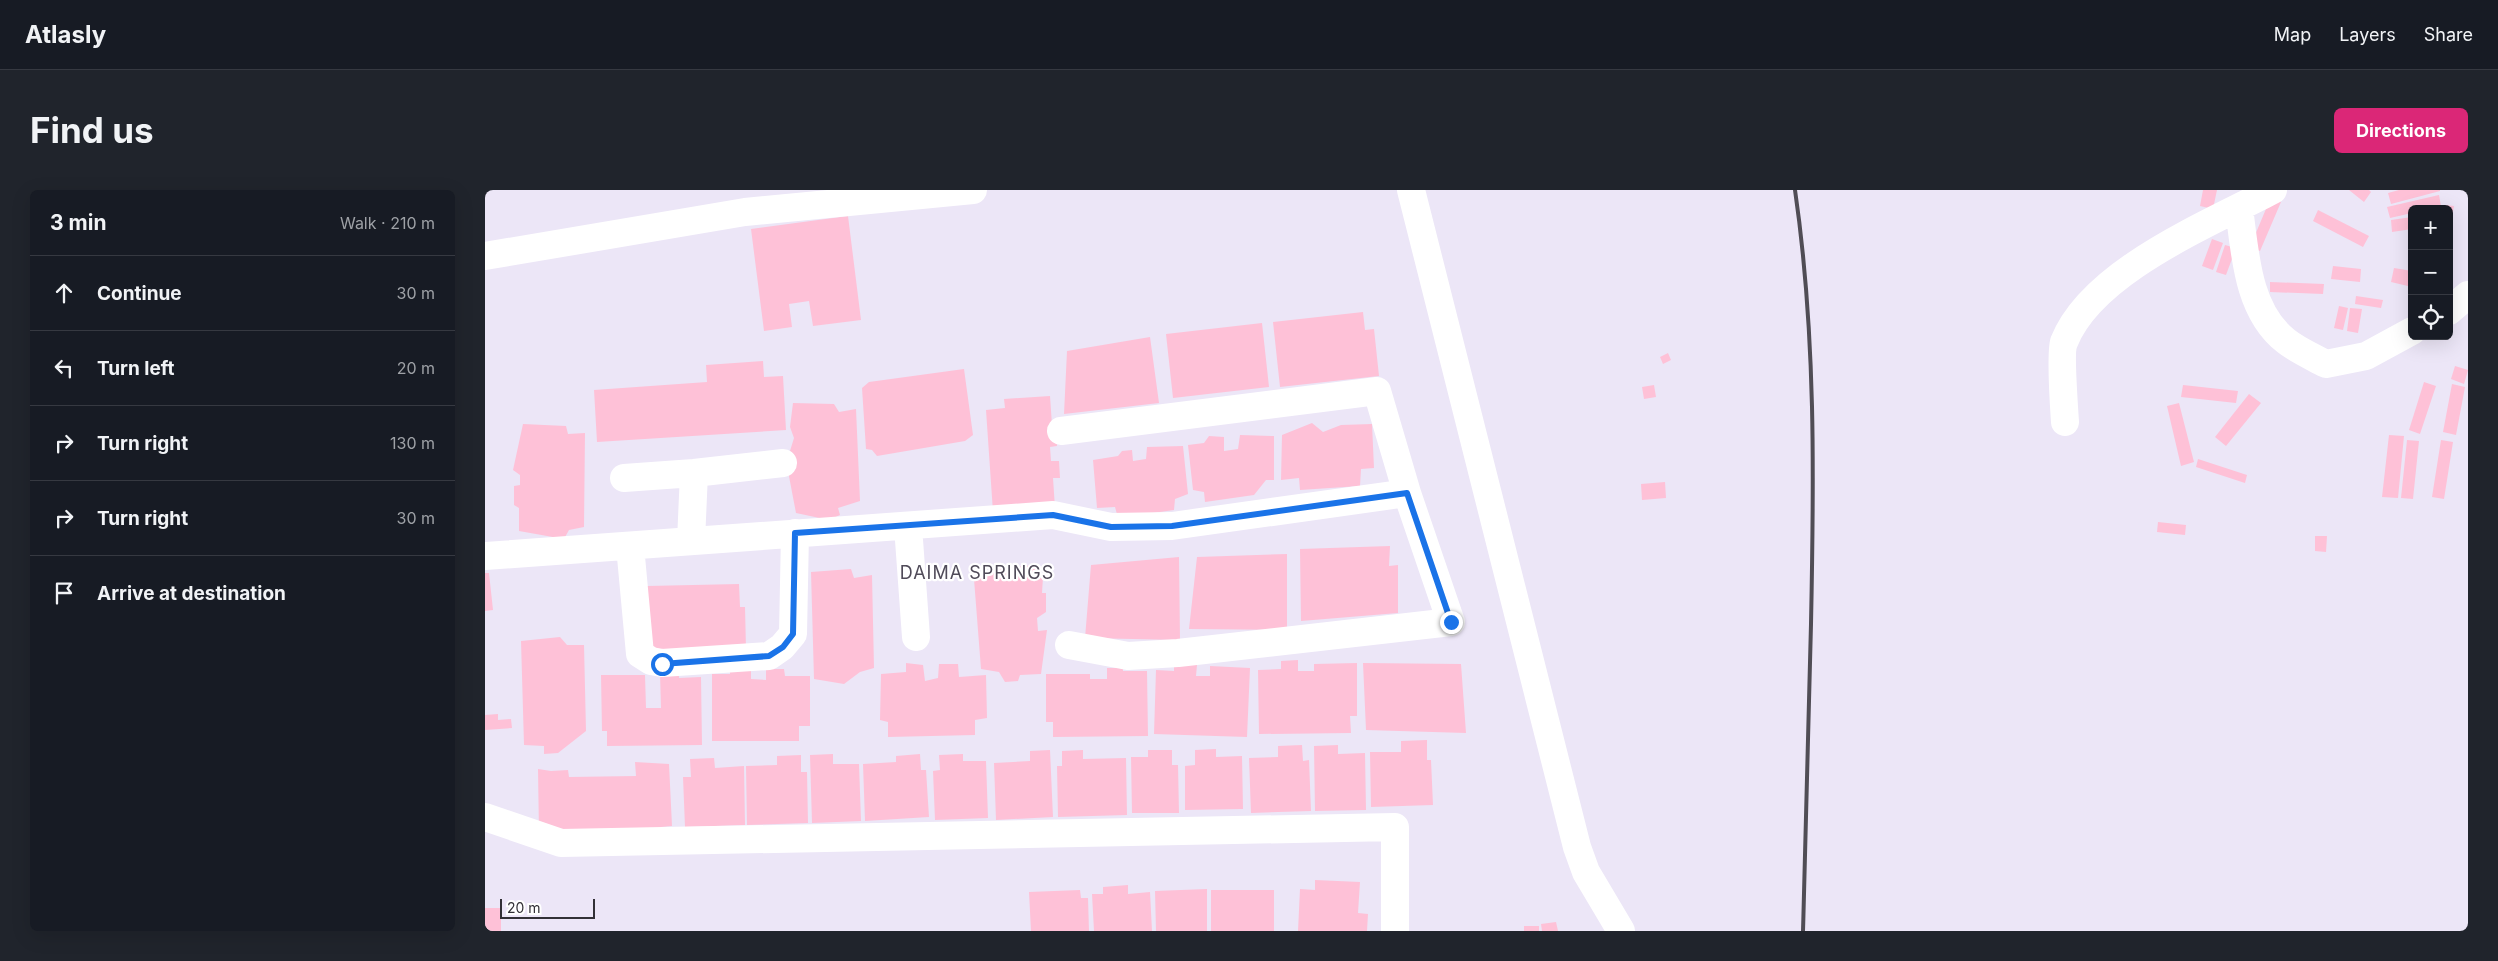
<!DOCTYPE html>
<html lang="en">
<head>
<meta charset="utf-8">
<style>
  :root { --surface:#171b24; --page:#20242c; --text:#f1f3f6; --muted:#9ea1a6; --line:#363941; --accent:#db2777 }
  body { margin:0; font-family:Inter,sans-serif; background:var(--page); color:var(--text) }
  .controls { position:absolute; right:15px; top:15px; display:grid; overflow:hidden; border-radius:8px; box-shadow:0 5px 20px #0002 }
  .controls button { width:45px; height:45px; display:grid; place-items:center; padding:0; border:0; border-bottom:1px solid var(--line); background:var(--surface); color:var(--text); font:25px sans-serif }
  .scale { position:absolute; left:15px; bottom:12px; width:95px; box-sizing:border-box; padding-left:5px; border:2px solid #323036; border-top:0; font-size:14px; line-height:18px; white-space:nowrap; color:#323036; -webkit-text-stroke:4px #fff; paint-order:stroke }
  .stop { position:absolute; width:15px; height:15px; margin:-11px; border:4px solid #1a73e8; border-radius:50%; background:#fff }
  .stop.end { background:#1a73e8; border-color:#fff; box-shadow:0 1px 5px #0008 }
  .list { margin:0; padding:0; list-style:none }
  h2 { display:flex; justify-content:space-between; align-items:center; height:65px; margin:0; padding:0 20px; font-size:21px }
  h2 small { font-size:16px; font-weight:400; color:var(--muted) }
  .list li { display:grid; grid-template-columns:32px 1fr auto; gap:15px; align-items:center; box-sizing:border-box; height:75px; padding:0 20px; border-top:1px solid var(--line) }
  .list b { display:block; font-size:19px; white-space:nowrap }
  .list em { font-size:16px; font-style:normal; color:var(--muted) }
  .icon { flex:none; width:28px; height:28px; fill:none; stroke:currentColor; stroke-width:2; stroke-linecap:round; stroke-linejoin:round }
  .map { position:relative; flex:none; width:1983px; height:741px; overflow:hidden; border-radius:8px }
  header { display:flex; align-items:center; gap:30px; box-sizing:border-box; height:70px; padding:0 25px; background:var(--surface); border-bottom:1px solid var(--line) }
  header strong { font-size:24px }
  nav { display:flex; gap:28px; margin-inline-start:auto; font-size:18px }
  .intro { display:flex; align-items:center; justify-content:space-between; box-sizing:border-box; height:120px; padding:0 30px }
  h1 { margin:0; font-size:35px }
  .button { padding:12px 22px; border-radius:8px; background:var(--accent); color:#fff; font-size:18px; font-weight:700 }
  main { display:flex; gap:30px; padding:0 30px }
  aside { flex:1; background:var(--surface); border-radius:8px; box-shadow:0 5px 20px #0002 }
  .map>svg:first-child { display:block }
  .building { fill:#fec1d7 }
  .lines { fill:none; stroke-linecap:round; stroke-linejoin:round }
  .minor { stroke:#fff; stroke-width:28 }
  .rail { stroke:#504d55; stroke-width:4 }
  .route { stroke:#1a73e8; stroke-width:6 }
  .labels { text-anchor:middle; stroke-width:4.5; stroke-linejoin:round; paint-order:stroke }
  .neighbourhood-label { font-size:18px; letter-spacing:1px; fill:#504b59; stroke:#fff }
</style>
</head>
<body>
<header>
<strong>Atlasly</strong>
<nav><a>Map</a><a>Layers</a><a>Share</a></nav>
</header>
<div class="intro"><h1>Find us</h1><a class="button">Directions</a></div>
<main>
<aside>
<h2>3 min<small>Walk · 210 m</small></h2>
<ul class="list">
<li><svg class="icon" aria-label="ahead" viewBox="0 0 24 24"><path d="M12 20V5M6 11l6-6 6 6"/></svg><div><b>Continue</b></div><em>30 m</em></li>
<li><svg class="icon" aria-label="left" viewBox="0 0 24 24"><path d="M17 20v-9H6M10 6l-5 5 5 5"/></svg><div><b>Turn left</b></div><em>20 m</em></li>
<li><svg class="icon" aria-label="right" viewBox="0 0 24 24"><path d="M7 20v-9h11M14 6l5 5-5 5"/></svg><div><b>Turn right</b></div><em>130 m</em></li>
<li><svg class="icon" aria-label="right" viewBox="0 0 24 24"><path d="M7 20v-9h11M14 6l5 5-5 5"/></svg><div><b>Turn right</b></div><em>30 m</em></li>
<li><svg class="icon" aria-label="arrive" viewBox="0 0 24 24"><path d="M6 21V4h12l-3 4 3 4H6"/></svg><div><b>Arrive at destination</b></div></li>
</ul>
</aside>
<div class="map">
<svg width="1983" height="741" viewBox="0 0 1983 741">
  <rect width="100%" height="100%" fill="#ece6f7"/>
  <!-- building -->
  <path class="building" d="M1718,0H1732L1728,19L1715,16Z
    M1864,0H1884L1886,2L1879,12Z
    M1914,0H1955V1L1906,14L1903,3Z
    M1954,5L1956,16L1927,19V23L1905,28L1902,17Z
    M1786,7L1796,12L1775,61L1765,57Z
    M1960,15L1969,16L1965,38L1964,19H1959Z
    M1833,20L1884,46L1878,57L1828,31Z
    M363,26L376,130L328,136L324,111L304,114L307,137L279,141L266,39Z
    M1927,27V39L1907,42L1906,30Z
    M1727,49L1738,53L1728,80L1717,76Z
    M1740,55L1751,58L1741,85L1731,82Z
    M1848,76L1876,79L1875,92L1846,89Z
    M1909,78L1927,81V97L1906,92Z
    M1785,92L1839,94L1838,104L1785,102Z
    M1871,106L1898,110L1896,118L1870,114Z
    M1854,116L1863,118L1858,140L1849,138Z
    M1865,118L1877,119L1873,143L1862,141Z
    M878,122L880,140L889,139L894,186L795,197L788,132Z
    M777,133L784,197L688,208L681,144Z
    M665,147L674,213L579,224L582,161Z
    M1183,163L1186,170L1178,174L1175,167Z
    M278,171L279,187L298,186L301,240L112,252L109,200L222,192L221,175Z
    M1970,176L1983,180L1979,194L1966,189Z
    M479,179L488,245L480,251L392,266L387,260L381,259L377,198L384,192Z
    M1939,192L1951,196L1935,244L1924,240Z
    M1967,194L1980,197L1971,245L1958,242Z
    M1169,195L1171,207L1159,209L1157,197Z
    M1698,195L1753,201L1751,213L1696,207Z
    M1764,204L1776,213L1741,256L1730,247Z
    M565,206L567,235L571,234L572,256L565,257L566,271H574L575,288H568L570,318L508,322L501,220L520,218L519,209Z
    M308,213L349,214L354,222L371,219L375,311L353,318L355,325L344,330L311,323L303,281L308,264L305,261L309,248L305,237Z
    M1694,213L1709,272L1696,276L1682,216Z
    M827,233L838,242L856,235L887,234L889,278L876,279L875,296L815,300L814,288L796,290L797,245Z
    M38,234L81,236L83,244L100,243L99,337L84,340L79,349L34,341V318L29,315V296L35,295V285L28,280Z
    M755,245L789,246V290H781L769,305L720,312L719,302L708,300L703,255L719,253L724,246L739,247V261L753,259Z
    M1904,245L1919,246L1913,308L1897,307Z
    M1922,250L1934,251L1928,309L1916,308Z
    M1956,250L1968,252L1959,309L1947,307Z
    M698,256L703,304L690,309L689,320L633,328L630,317L612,318L608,270L633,266L637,261L647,260L648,271L661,269L662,257Z
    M1713,269L1762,285L1760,293L1711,277Z
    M1180,292L1181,308L1157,310L1156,294Z
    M1673,332L1701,335L1700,345L1672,342Z
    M1830,346H1842L1841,362L1830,361Z
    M905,356L904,376L913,375V423L816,431L815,359Z
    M802,364V440L704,439L712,367Z
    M694,367L695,450L600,448L606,375Z
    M550,375L558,387L557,403H561V422L552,428L553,441L562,440L556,484L535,485L533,491L520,492L514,482L496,479L489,389L497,388L509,379Z
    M366,379L369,388L387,385L389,478L375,482L359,494L329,489L326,382Z
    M0,383H4L8,420L0,421Z
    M254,394L255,417H260L261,459L157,461L162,396Z
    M75,447L82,455H99L101,541L73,563L59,564V556L39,555L36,451Z
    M813,470V481H829V474L872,473V526H865L866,543L774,544L773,480L796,479V471Z
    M421,473L438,475L440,491L453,488L454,474H473L474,487L501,485L502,528L490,530V545L403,547V532L395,530L396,484L421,482Z
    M878,473L976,474L981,543L881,540Z
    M689,474L712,475L711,486H725V476L765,478L762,547L669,544L671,480L689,481Z
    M622,478H638V481H662L663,546L568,547V532H561V484H605V489H622Z
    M281,479H299L300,486H325V536H314V551H227V484H245V481L266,480V489L281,490Z
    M175,483H194V488L216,487L217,555L122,556V541H117L116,485H160L161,518H176Z
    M13,524V530L26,529L27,538L0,540V525Z
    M942,550V570H946L948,615L886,617L885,562H916V551Z
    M817,555L818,571L824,570L826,621L766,623L764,568L793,567V556Z
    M853,555V564L880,563L881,620L830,621L829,556Z
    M731,559V567L757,566L758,619L700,620V576L710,575V560Z
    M565,560L568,627L511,630L509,573L545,571V561Z
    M598,560V569L641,568L642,625L573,627L572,576H577V561Z
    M663,560H687V575H693L694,623H647L646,567H663Z
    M348,564V574H374L376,631L327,633L325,565Z
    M435,564L436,580H441L444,627L380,631L378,574L411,572V566Z
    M478,564V571H501L503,628L450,630L448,581L455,580L454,565Z
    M316,565V582H322L323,633L262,635L261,576L292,575V566Z
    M229,568L230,578L259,576L260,635L200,637L198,587H206L205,569Z
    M150,572L184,574L187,636L176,637L177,644L54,643L53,579L66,581L83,580L84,587L151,586Z
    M830,690L875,692L873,723L883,724L882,741H813L815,699L830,700Z
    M643,695V704L665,702L667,741H609L607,704H618V697Z
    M722,699V741H671L670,701Z
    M595,700L596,708H603L604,741H546L544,702Z
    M726,700H789V741H726Z
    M0,718H16V741H0Z
    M1071,732L1073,741H1057L1056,734Z
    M1039,736H1054V741H1039Z"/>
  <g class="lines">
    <!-- minor -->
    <path class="minor" d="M926,0L1092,657L1101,682L1136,741
      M1754,18C1760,62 1762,121 1801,151C1812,160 1828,167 1841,174L1881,166L1927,141
      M0,66L260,22L488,0
      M1964,121L1983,105
      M1580,232C1579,217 1575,161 1579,152C1607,81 1724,34 1788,0
      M139,288L209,283L298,273
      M423,336L431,447
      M206,351L209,283
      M145,356L155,464L166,471L177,473L284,466L297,457L308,444L310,343
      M0,366L568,325L626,337L687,336L922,303L892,201L576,241
      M584,455L643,466L693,463L966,432L922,303
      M0,627L76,653L910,637V741"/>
    <!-- rail -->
    <path class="rail" d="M1310,0C1331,144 1329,289 1326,434C1323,537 1321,639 1318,741"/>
  </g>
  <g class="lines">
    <!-- route -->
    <path class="route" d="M177,474L284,466L298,457L308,444L310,343L568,325L626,337L687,336L922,303L966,432"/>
  </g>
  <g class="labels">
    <!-- neighbourhood labels -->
    <g class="neighbourhood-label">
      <text x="492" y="389">DAIMA SPRINGS</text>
    </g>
  </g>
</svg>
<div class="controls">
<button>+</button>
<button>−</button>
<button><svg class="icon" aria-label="locate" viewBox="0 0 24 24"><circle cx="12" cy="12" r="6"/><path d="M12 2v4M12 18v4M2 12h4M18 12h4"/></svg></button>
</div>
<div class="scale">20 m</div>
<div class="stop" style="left:177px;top:474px"></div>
<div class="stop end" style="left:966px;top:432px"></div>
</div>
</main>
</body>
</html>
